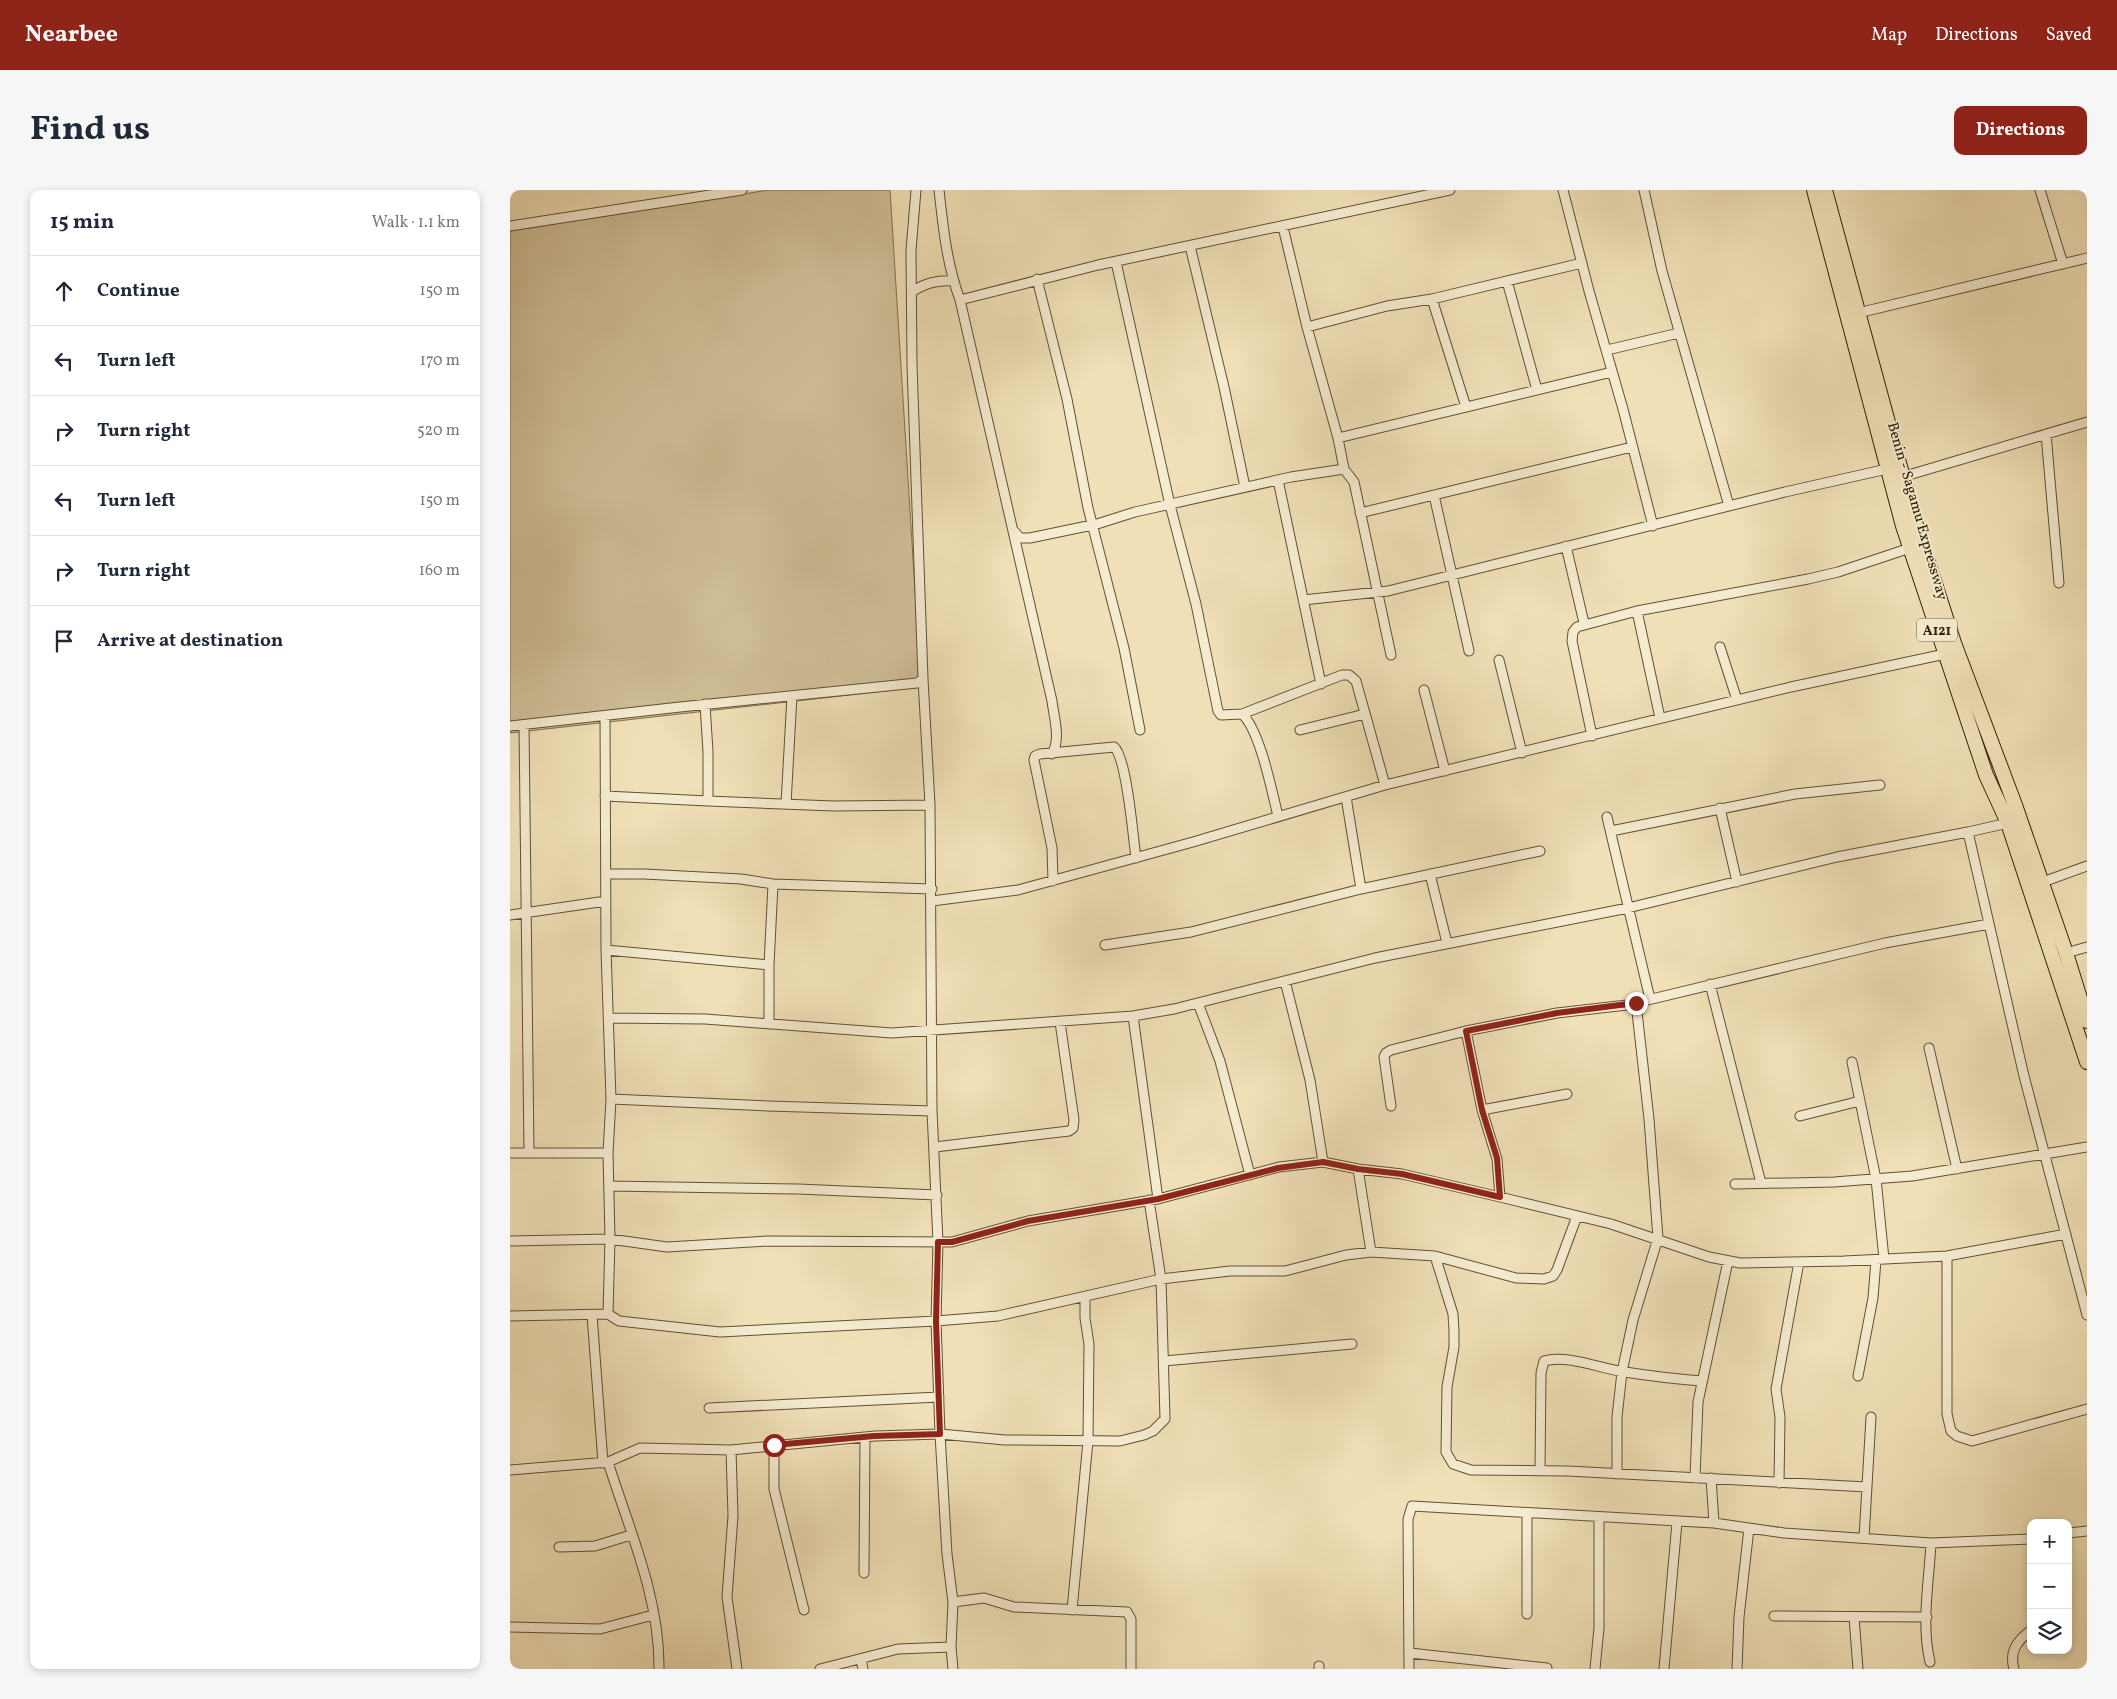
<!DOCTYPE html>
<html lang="en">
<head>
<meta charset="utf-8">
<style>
  :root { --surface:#fff; --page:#f6f6f7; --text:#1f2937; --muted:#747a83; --line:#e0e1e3; --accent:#8f2418 }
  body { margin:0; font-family:Vollkorn,serif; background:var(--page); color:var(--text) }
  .controls { position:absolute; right:15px; bottom:15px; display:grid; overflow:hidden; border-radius:10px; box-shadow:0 2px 8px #0003 }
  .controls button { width:45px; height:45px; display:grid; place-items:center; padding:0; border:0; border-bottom:1px solid var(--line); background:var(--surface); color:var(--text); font:25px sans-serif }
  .stop { position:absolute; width:15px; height:15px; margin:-11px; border:4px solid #8f2418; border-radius:50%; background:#fff }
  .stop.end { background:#8f2418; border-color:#fff; box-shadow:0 1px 5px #0008 }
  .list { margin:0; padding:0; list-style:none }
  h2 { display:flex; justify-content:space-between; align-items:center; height:65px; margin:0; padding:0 20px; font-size:21px }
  h2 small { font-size:16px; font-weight:400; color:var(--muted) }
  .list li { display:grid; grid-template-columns:32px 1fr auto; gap:15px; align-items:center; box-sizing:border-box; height:70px; padding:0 20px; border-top:1px solid var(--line) }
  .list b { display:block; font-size:19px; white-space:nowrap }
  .list em { font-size:16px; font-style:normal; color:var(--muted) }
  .icon { flex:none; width:28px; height:28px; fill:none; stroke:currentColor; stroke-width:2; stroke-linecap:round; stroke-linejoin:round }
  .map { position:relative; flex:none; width:1577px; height:1479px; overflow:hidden; border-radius:10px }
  header { display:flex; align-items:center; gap:30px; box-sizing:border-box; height:70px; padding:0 25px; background:var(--accent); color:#fff }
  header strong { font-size:24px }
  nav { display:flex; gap:28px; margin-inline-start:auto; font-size:18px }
  .intro { display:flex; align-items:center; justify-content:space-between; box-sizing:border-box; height:120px; padding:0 30px }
  h1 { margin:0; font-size:35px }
  .button { padding:12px 22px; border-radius:10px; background:var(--accent); color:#fff; font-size:18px; font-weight:700 }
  main { display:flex; gap:30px; padding:0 30px }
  aside { flex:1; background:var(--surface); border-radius:10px; box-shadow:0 2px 8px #0003 }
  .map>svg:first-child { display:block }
  .green { fill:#d0bf99; stroke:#82704f }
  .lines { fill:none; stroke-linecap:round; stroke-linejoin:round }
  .minor-casing { stroke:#625032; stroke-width:11 }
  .highway-casing { stroke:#332005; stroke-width:16 }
  .minor { stroke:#f5ebd0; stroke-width:9 }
  .highway { stroke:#f0e0b7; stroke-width:14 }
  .route { stroke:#8f2418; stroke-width:6 }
  .labels { text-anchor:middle; stroke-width:4; stroke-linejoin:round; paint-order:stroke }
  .shield { fill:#f5ebd0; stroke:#6d5d42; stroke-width:1 }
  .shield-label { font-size:14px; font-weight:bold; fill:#332005 }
  .street-label { font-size:15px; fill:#332005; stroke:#f5ebd0 }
</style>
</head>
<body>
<header>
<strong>Nearbee</strong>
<nav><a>Map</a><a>Directions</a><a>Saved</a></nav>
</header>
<div class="intro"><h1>Find us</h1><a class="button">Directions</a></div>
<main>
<aside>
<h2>15 min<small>Walk · 1.1 km</small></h2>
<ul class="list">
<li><svg class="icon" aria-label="ahead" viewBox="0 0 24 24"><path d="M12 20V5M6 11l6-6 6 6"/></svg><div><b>Continue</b></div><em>150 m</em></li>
<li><svg class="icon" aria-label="left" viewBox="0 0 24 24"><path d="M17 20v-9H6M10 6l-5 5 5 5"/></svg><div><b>Turn left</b></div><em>170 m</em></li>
<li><svg class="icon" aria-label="right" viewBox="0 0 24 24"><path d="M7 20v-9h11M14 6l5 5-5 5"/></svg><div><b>Turn right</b></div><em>520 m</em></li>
<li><svg class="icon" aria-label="left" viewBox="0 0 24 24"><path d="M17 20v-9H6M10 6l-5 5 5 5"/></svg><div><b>Turn left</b></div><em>150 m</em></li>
<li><svg class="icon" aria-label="right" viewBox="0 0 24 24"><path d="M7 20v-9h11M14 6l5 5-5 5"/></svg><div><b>Turn right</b></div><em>160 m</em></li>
<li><svg class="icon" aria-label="arrive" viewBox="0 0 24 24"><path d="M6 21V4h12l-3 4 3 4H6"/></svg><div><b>Arrive at destination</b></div></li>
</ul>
</aside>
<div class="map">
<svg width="1577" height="1479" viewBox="0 0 1577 1479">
  <rect width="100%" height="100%" fill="#f0e0b7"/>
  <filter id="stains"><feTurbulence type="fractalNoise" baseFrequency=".004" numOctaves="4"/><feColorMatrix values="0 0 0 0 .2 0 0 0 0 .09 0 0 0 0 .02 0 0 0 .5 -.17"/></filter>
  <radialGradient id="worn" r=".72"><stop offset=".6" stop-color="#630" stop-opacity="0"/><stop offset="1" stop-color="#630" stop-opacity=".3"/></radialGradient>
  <!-- green -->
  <path class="green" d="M259,0H380L411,497L0,543V41Z"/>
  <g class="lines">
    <defs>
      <path id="minor" d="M429,0C433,37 437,75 450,110L542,511C544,528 551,549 542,564
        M1053,0L1079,101L1113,219L1143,336
        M1134,0L1152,81L1219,316
        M1530,0L1553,74
        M0,36L232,0
        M773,37L797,137L828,248L834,279L844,292L881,465
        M680,56L714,197L735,297
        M606,72L660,315L686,414L708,521L711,525L732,524L832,485H839L846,491L875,595
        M527,89L557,209L578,318L614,458L630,540
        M997,91L1027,200
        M403,101C416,93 427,90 443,91
        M922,109L956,217
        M450,110L588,75L940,0
        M1348,123L1577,68
        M797,137L877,116L922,109L1072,73
        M1097,160L1169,143
        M1536,244L1549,393
        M828,248L1102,182
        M1392,287L1577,232
        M768,290L811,494
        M850,323L924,305
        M503,340L510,348H520L587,334L625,322L781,287L834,279
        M1056,356L1074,433
        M793,410L878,401L1275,302L1377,279
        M1127,421L1150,528
        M1210,457L1227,510
        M959,461L924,305L1122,257
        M989,470L1012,563
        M413,489L420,615L422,921L428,1052L426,1131L430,1244L437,1364L443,1412L441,1457L443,1479
        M914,500L935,581
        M195,514L198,562V611L324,616L420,615
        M732,524C750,540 762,602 768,626
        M14,535L19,962
        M0,536L170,517L407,493L413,489L402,175L401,60L406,0
        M790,540L855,524
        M1082,546L1062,451L1063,442L1067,437L1127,421L1298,389L1328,382L1400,358
        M95,606L198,611
        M836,607L851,699
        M276,614L282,506
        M1210,618L1227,692
        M1097,627L1140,809
        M1498,633L1458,642L1514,886L1577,1125
        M1101,641L1285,604L1370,595
        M96,684H134L231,689L263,694L422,699
        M920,684L937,753
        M543,691L542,658L524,570L525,566L530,564L604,557C617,568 623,647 626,668
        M1530,693L1577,676
        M422,711L508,700L683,652L875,595L1281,497L1435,464
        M0,725L96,711
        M595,755L681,742L851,699L1030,661
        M96,760L259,775L263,694
        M1556,763L1577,757
        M259,775V834
        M775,791L800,890L813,972
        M1200,794L1251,993
        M688,813L710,871L740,985
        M623,826L648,1009
        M99,828L195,829L382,843L623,826L664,819L865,768L1118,718L1327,667L1458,642
        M956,841L972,920L987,969L990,1007
        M1419,858L1447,979
        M1342,872L1366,989L1374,1069
        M101,909L258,916L422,921
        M881,916L874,867L876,863L881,860L956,841L1047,823L1117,815L1375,753L1479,734
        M972,920L1057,904
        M1290,926L1350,911
        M425,957L559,941L563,938L564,930L550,832
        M0,963H98
        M848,979L861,1062
        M1225,994L1324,992L1402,986L1577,957
        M99,996L288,999L427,1005
        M0,1051L100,1049L157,1057L258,1051L442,1052L518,1031L648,1009L769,977L813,972L848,979L892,984L990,1007L1101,1034L1199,1067L1230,1073L1334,1071L1437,1066L1556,1044
        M925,1066L943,1124L944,1141V1157L937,1197L936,1262L943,1274L961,1280L1058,1281L1357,1297
        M1437,1066V1224L1441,1241L1447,1246L1462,1251L1577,1219
        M98,1124L109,1131L210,1142L426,1131L488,1126L651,1089L720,1081H775L836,1065L861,1062L925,1066L1006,1088L1034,1089L1043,1086L1047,1080L1067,1026
        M82,1125L93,1273
        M0,1126L98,1124L100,1049L98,963L101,909L96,760L95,526
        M654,1171L842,1154
        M1348,1186L1363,1108L1366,1070
        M199,1218L429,1207
        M264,1255V1299L294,1420
        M221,1260L223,1326L217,1407L227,1479
        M98,1272C119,1339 150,1408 149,1479
        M0,1280L98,1272L130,1258L221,1260L365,1246L430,1244L495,1250L610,1251L634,1245L643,1241L655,1229L651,1089L639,1010
        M1030,1281L1031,1183L1034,1171C1056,1164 1092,1179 1115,1182C1140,1186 1166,1189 1192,1191
        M1107,1284V1227L1112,1182L1123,1130L1148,1048L1139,929L1126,813
        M1185,1288L1188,1212L1218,1071
        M1201,1288L1204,1333
        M1269,1293L1270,1227L1266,1199L1289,1072
        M1558,1343L1577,1341
        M1354,1348L1361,1227
        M49,1357L85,1356L121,1345
        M354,1383L355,1247
        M443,1412L474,1408L504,1417L617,1422L621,1429V1479
        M562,1420L578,1251L579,1154L575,1128V1107
        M1017,1424V1323
        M1264,1426L1417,1427
        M1344,1427L1348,1479
        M0,1437L90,1439L143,1425
        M900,1463L1037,1478
        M351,1469L353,1479
        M1420,1472C1411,1434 1419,1392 1421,1353
        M809,1476V1479
        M310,1479L388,1459L441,1457
        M899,1479L898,1329L902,1316L1204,1333L1274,1343L1421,1353L1521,1349
        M1085,1479L1089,1438V1328
        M1154,1479L1167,1332
        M1227,1479L1229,1427L1239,1338
        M1504,1479C1499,1461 1507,1451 1521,1440"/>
      <path id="highway" d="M1304,0L1393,336L1476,585L1498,633L1577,872
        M1315,0L1405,332L1444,453L1505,615L1556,763L1577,831"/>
    </defs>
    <!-- minor casing -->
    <use href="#minor" class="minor-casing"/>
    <!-- highway casing -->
    <use href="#highway" class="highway-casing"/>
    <!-- minor -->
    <use href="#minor" class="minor"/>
    <!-- highway -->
    <use href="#highway" class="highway"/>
  </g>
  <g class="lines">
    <!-- route -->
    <path class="route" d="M264,1255L364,1246L430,1244L426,1131L428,1052H442L518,1031L648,1009L768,978L813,972L848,979L892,984L990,1007L987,968L972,920L956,841L1047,823L1126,813"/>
  </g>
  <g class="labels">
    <!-- shield labels -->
    <rect class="shield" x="1407" y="428.5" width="40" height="23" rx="4"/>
    <g class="shield-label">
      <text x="1427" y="445">A121</text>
    </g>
    <!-- street labels -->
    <g class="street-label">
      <text transform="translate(1408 321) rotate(74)" y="5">Benin - Sagamu Expressway</text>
    </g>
  </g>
  <rect width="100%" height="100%" filter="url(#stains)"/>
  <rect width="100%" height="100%" fill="url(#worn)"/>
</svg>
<div class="controls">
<button>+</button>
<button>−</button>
<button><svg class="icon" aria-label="layers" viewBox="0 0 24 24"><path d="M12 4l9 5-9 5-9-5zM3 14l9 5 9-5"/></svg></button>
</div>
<div class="stop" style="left:264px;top:1255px"></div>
<div class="stop end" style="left:1126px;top:813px"></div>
</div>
</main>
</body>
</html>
